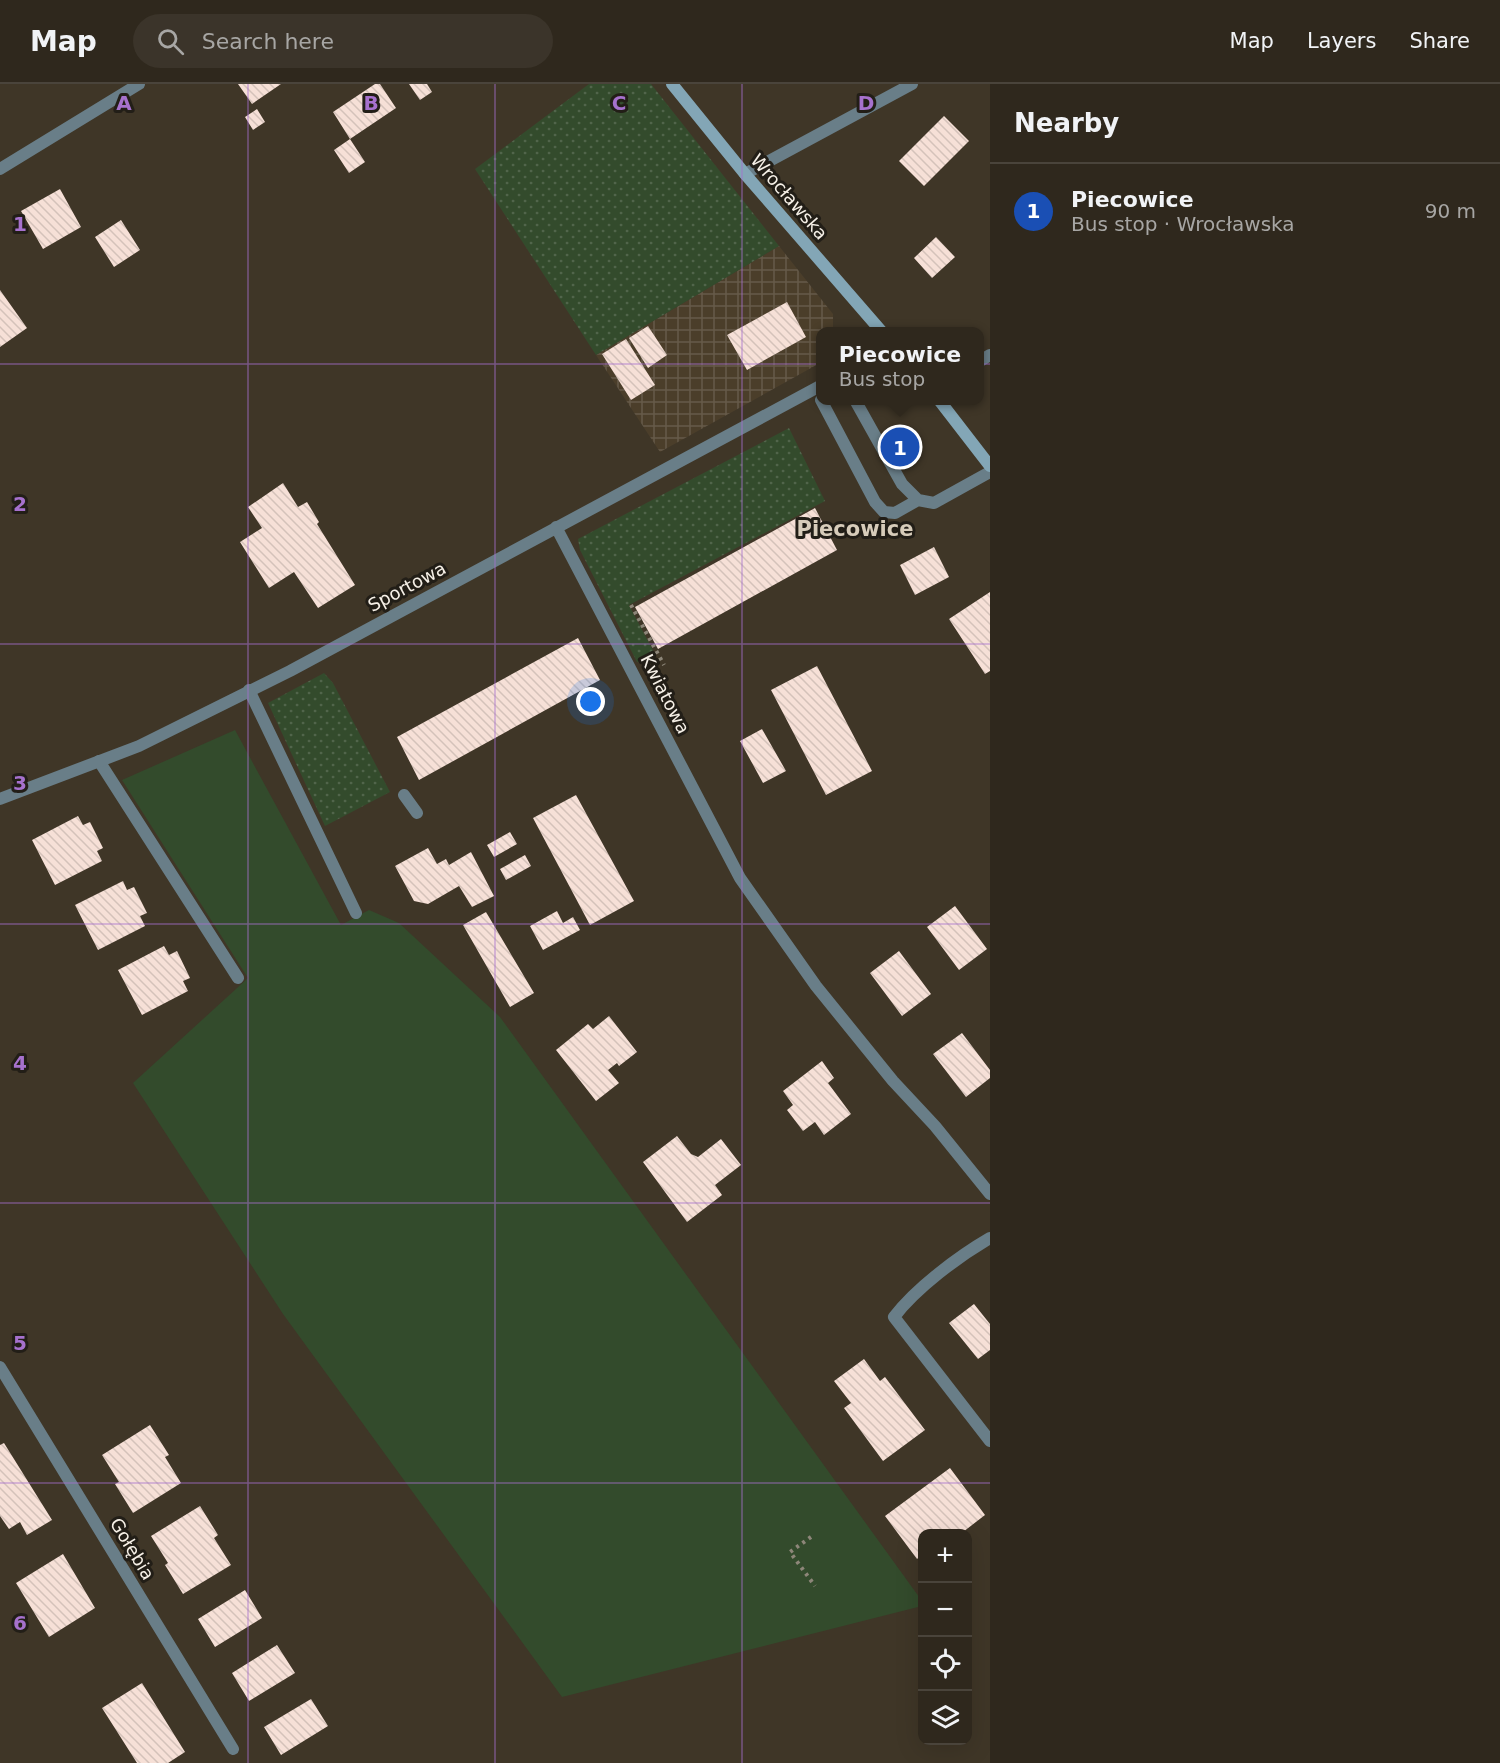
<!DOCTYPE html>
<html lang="en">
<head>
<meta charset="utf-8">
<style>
  :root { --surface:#2f281d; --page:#3b342a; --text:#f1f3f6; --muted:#a7a6a4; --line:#4a443b; --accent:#ea580c }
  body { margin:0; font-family:"DejaVu Sans",sans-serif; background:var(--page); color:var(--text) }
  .controls { position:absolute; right:18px; bottom:18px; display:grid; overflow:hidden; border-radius:12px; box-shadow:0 6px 24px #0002 }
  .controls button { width:54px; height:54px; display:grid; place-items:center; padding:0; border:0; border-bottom:2px solid var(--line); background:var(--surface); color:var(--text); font:30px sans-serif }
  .you { position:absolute; left:591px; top:618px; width:21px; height:21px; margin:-15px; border:4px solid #fff; border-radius:50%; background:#1a73e8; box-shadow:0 0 0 9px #1a73e833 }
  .badge { display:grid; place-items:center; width:39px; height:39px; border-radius:50%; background:var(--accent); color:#fff; font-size:20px; font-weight:700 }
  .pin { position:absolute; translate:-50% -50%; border:3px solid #fff; box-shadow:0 2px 6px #0006 }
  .popup { position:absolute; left:816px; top:243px; width:168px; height:78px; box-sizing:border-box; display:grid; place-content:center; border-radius:12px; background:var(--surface); filter:drop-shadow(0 2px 4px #0005); font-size:20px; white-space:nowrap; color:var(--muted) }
  .popup b { font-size:22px; color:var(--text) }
  .popup::after { content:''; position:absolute; left:50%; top:100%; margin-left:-12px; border:12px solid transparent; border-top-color:var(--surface) }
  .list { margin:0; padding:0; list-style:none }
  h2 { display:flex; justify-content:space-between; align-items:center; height:78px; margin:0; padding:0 24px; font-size:26px }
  h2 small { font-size:20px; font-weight:400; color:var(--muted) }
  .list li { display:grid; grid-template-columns:39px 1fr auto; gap:18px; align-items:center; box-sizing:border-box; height:96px; padding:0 24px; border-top:2px solid var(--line) }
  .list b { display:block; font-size:22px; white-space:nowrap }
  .list p { margin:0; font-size:20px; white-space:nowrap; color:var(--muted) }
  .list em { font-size:20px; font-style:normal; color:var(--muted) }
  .icon { flex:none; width:33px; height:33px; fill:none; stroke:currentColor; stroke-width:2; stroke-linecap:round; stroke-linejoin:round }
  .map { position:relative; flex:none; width:990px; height:1679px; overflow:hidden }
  header { display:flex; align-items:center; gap:36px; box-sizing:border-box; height:84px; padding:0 30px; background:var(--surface); border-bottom:2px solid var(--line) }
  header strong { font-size:28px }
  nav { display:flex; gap:33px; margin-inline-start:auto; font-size:21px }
  .search { width:420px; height:54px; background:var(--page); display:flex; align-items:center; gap:15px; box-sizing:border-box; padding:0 21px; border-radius:33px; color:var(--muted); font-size:22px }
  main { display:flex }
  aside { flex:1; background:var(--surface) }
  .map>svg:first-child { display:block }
  .industrial { fill:url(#industrial-grid) }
  .grass { fill:url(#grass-dots) }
  .green { fill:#334b2c }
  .building { fill:url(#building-back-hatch) }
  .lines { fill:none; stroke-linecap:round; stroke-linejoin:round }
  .path { stroke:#8d8679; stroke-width:4; stroke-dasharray:3 4.5; stroke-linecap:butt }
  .lane { stroke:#697e88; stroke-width:12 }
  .street { stroke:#697e88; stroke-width:12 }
  .secondary { stroke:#83a6b6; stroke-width:12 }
  .grid { fill:none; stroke:#a671cd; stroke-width:1.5; stroke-opacity:0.55 }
  .labels { text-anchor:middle; stroke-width:6; stroke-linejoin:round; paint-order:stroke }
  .street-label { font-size:18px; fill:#f6f0e7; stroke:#221e17 }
  .quarter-label { font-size:21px; font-weight:bold; fill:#d7ccba; stroke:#221e17 }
  .grid-label { font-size:20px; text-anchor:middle; font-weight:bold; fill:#a671cd; stroke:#221e17; stroke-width:6; stroke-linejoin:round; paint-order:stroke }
</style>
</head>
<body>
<header>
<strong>Map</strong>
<div class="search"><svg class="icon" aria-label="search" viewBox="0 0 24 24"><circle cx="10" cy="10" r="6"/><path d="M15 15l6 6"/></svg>Search here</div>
<nav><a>Map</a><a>Layers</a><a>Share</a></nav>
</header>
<main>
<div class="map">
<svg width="990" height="1679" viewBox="0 0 990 1679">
  <defs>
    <pattern id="industrial-grid" width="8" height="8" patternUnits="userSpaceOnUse" patternTransform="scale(1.5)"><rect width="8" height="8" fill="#4b3e2a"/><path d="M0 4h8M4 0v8" fill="none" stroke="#665a49"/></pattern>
    <pattern id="grass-dots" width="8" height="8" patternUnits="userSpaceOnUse" patternTransform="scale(1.5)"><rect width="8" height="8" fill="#334b2c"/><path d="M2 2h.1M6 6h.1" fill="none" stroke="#51654b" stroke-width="1.8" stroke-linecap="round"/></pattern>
    <pattern id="building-back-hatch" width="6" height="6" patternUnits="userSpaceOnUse" patternTransform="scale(1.5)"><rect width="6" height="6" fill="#f6e0d7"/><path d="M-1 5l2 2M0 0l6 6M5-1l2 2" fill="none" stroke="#d4c2ba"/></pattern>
  </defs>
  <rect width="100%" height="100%" fill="#3f3627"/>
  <!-- industrial -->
  <path class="industrial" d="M779,162L833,230V247L820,248V279L660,368L596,271Z"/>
  <!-- grass -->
  <path class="grass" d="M589,0H651L779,162L596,271L475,85Z
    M789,344L825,417L629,521L656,572L645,579L637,578L580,466L578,455Z
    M324,589L333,599L390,708L325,742L268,619Z"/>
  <!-- green -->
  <path class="green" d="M235,646L341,841L369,826L399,839L500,933L922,1517V1522L562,1613L283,1230L133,999L248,894L122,696Z"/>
  <!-- building -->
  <path class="building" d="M238,0H281L252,20Z
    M375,0H380L396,24L350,55L365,78L349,89L334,66L350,55L333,28Z
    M409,0H427L432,8L420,16Z
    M257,25L265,38L253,46L245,33Z
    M944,32L969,57L924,102L899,77Z
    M60,105L81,143L43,165L21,127Z
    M121,136L140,166L114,183L95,153Z
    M936,153L955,173L932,194L914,174Z
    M0,206L27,244L0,263Z
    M787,218L806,253L747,286L727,251Z
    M648,242L667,271L648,284L629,254Z
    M626,255L655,301L631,316L602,270Z
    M283,399L298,423L307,418L319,438L317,440L355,501L318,524L294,488L269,504L240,458L262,444L248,423Z
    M815,424L837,466L658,565L635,523Z
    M934,463L949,493L915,511L900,481Z
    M990,508V587L985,590L949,535Z
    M578,554L600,596L419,696L397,653Z
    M817,582L872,687L826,711L771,606Z
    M762,645L786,687L763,699L740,657Z
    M576,711L634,817L590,841L533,734Z
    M78,732L83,741L90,738L103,764L97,767L102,777L55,801L32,756Z
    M510,748L517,760L494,773L487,761Z
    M428,764L437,780L446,775L449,781L471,768L494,812L472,823L459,802L428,820L414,817L395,782Z
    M525,771L531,782L506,796L500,785Z
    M123,797L127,806L134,803L147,829L140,832L145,842L98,866L75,821Z
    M955,822L987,865L959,886L927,843Z
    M557,827L563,839L573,833L580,846L543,866L530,842Z
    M486,828L534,909L510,923L463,841Z
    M164,862L169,871L177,867L190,894L183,897L188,907L142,931L118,886Z
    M899,867L931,910L902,932L870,889Z
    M609,932L637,968L619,982L617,979L608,986L619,999L596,1017L556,966L588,940L593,945Z
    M962,949L990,986V994L966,1013L933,970Z
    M822,977L834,994L828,999L851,1030L824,1051L815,1038L803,1047L787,1026L793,1021L783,1007Z
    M677,1052L691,1070L698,1073L721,1055L741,1081L715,1101L722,1111L687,1138L643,1078Z
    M974,1220L990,1240V1266L978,1275L949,1239Z
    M864,1275L880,1297L885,1293L925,1346L883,1377L844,1324L851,1319L834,1297Z
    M150,1341L169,1371L165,1373L181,1399L133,1429L115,1400L119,1398L102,1371Z
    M4,1359L52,1436L27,1451L20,1438L9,1445L0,1432V1361Z
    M950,1384L985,1431L963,1448L964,1450H922V1471L917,1475L885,1432Z
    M200,1422L218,1451L214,1454L231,1481L183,1510L165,1481L168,1479L151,1452Z
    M63,1470L95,1524L49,1553L16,1499Z
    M245,1506L262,1534L215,1563L198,1535Z
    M277,1561L295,1589L249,1617L232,1589Z
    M142,1599L185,1668L168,1679H137L102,1624Z
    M311,1615L328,1642L281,1671L264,1643Z"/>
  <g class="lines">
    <!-- path -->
    <path class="path" d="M631,521L664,581
      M811,1453L790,1468L815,1502"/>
    <!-- lane -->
    <path class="lane" d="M821,316L875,418L884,428L895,429L918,416
      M855,316L902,400L918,416L934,419L990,388
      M249,606L356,829
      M99,677L238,894
      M404,711L417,729"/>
    <!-- street -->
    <path class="street" d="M0,85L139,0
      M745,90L912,0
      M980,277L990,271
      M556,443L740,794L816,902L893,997L935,1042L990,1110
      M0,715L139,662L290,587L820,302
      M990,1154C959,1172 916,1204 894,1233L990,1357
      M0,1283L233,1665"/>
    <!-- secondary -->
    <path class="secondary" d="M672,0L745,90L882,248
      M939,316L990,382"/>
  </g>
  <!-- grid -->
  <path class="grid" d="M248,0V1679M495,0V1679M742,0V1679M0,280H990M0,560H990M0,840H990M0,1119H990M0,1399H990"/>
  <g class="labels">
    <!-- street labels -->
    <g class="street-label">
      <text transform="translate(789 113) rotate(49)" y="6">Wrocławska</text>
      <text transform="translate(407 503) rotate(-28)" y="6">Sportowa</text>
      <text transform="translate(665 610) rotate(63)" y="6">Kwiatowa</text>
      <text transform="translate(132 1465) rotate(59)" y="6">Gołębia</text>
    </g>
    <!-- quarter labels -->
    <g class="quarter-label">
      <text x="855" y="452">Piecowice</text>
    </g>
  </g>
  <g class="grid-label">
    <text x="124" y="26">A</text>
    <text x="371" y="26">B</text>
    <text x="619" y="26">C</text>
    <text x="866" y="26">D</text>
    <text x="20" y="147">1</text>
    <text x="20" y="427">2</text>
    <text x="20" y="706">3</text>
    <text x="20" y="986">4</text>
    <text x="20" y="1266">5</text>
    <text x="20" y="1546">6</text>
  </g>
</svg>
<div class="controls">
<button>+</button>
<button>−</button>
<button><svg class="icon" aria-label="locate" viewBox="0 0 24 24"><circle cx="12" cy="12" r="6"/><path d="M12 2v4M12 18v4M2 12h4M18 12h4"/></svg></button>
<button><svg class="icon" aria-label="layers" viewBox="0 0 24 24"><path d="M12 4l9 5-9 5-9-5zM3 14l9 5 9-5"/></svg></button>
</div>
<div class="you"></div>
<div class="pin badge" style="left:900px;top:363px;background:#1a4fb4">1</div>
<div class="popup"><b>Piecowice</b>Bus stop</div>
</div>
<aside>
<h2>Nearby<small></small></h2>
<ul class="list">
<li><span class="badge" style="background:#1a4fb4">1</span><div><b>Piecowice</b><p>Bus stop · Wrocławska</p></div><em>90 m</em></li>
</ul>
</aside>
</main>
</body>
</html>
